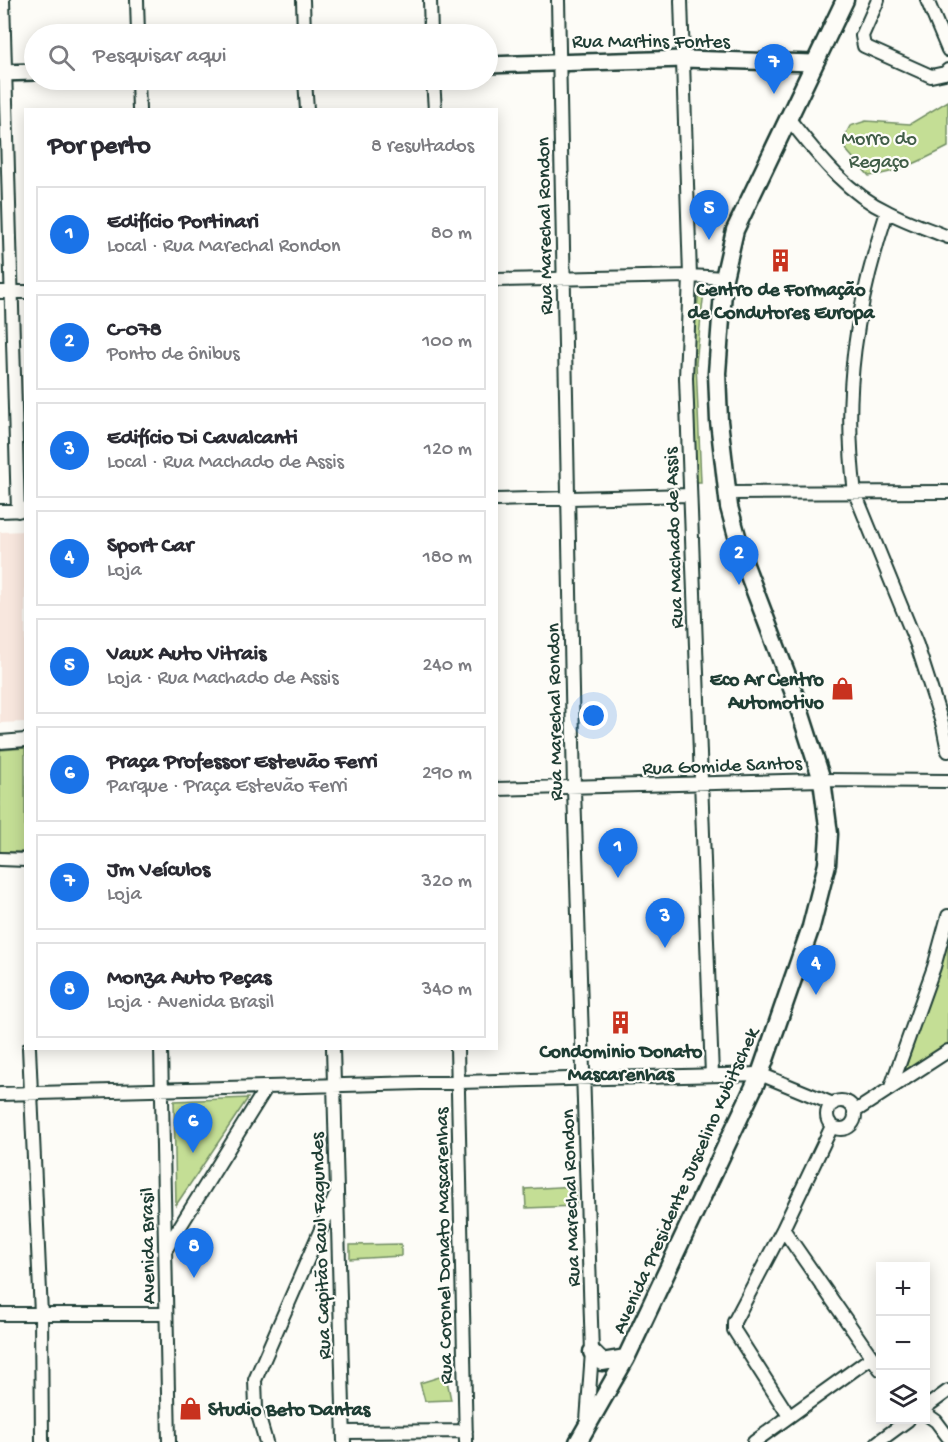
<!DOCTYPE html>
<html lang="pt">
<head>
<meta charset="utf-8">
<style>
  :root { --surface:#fff; --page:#f2f2f3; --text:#2b2b33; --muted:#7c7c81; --line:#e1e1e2; --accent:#1a73e8 }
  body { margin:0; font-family:"Gochi Hand",sans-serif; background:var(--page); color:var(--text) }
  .controls { position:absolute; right:18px; bottom:18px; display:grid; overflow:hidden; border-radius:0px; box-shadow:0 3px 15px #0003 }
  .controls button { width:54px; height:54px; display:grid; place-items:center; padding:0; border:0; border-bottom:2px solid var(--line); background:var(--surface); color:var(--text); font:30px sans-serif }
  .you { position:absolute; left:594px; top:716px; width:21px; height:21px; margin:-15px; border:4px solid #fff; border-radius:50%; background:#1a73e8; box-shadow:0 0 0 9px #1a73e833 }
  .badge { display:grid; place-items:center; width:39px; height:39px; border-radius:50%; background:var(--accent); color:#fff; font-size:20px; font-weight:700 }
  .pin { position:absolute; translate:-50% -50px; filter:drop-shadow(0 2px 3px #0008) }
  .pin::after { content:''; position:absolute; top:32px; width:21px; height:18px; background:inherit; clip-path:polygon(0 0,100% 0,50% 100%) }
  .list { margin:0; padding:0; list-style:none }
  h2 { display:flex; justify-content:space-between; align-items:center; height:78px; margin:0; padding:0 24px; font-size:26px }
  h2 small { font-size:20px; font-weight:400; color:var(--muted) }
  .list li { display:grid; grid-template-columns:39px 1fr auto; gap:18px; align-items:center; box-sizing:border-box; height:96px; margin:0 12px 12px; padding:0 12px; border:2px solid var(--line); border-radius:0px }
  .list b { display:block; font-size:22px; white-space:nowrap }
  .list p { margin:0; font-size:20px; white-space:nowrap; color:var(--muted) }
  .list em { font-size:20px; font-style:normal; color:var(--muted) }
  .icon { flex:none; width:33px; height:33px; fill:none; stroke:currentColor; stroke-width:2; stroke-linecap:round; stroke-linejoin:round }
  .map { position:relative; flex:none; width:948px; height:1442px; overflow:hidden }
  .search { position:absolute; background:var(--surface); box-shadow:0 3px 15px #0003; left:24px; top:24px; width:474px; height:66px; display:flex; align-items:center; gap:15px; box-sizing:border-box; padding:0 21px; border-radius:33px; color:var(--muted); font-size:22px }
  .panel { position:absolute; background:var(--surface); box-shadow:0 3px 15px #0003; left:24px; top:108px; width:474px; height:942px; border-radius:0px }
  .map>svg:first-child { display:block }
  .built { fill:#f8e7de }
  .green { fill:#c4de95; stroke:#728e64; stroke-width:1.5 }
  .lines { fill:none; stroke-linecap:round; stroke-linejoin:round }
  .minor-casing { stroke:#1f3d34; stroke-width:16 }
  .tertiary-casing { stroke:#1f3d34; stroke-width:20 }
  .secondary-casing { stroke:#1f3d34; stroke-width:21 }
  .minor { stroke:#fdfcf7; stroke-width:12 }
  .tertiary { stroke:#fdfcf7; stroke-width:15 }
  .secondary { stroke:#fdfcf7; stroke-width:16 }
  .labels { text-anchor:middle; stroke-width:4.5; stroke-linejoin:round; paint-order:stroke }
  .street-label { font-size:20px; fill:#1f3d34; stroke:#fdfcf7 }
  .park-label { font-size:20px; fill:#405d47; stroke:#fdfcf7 }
  .poi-label { font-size:20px; font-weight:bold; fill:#1f3d34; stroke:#fdfcf7 }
</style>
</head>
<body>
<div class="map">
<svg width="948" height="1442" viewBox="0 0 948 1442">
  <rect width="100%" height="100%" fill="#fdfcf7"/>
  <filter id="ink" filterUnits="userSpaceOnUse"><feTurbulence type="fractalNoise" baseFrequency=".0167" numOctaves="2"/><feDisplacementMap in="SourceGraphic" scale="12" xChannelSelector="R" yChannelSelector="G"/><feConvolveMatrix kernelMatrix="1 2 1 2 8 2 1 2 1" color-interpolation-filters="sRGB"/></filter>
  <g filter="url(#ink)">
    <!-- built -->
    <path class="built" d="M25,531V722L0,723V532Z"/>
    <!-- green -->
    <path class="green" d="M948,101V147C923,160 897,173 869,176L847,151L843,139L850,126L866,121L910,124Z
      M699,289L704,291L696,363L701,482H696L692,359Z
      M25,748V852H0V750Z
      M948,939V1046L904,1073Z
      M248,1098L176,1205L174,1101Z
      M575,1186L576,1206L526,1208L525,1189Z
      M401,1244V1256L350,1259V1245Z
      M446,1375L451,1400L425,1401L420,1383Z"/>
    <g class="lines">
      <defs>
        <path id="minor" d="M3,0L18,511
          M137,0L138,34
          M303,0L304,34
          M430,0L431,34
          M558,0L574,789L592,1352L587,1421
          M681,0L690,276L686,378L712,1075
          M878,0L862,36L864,46L931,76L945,73L948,70
          M927,0L948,50
          M138,80L139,110
          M305,80L307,110
          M433,80L435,110
          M788,118C817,154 845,192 888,212C907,222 928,229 948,237
          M887,212C856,306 842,393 855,493L917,645L943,726L948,751
          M496,280L690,276L724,278
          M0,292H26
          M727,493L948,492
          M496,500L690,495
          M0,511L26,510
          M0,742L26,740
          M496,789L822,780L948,781
          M0,859L26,860
          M29,1048L41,1314L42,1442
          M161,1048L169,1442
          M333,1048L344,1442
          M457,1048L466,1442
          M891,1087L934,967L948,916
          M0,1094L760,1074L833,1104
          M827 1115a14 14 0 1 1 28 0a14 14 0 1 1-28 0Z
          M854,1112L948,1051
          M783,1229L880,1369
          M166,1249L266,1088
          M0,1314H166
          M926,1407L948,1391
          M926,1414L936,1421L948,1437
          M789,1416L734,1330V1322L783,1229L832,1126
          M344,1432L466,1431
          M266,1442L256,1408L255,1380L335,1197
          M754,1442L872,1357
          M878,1442L908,1420"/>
        <path id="tertiary" d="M488,65L684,59L814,63
          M0,73L34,72"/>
        <path id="secondary" d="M592,1352L602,1362L626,1358
          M578,1442L626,1358L760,1074L811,927L827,864L829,834L822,780L795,696L745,565L729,507L719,421L717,373L724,278L735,230L845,0"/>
      </defs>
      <!-- minor casing -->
      <use href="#minor" class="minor-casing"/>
      <!-- tertiary casing -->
      <use href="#tertiary" class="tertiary-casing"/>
      <!-- secondary casing -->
      <use href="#secondary" class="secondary-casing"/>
      <!-- minor -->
      <use href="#minor" class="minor"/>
      <!-- tertiary -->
      <use href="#tertiary" class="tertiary"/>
      <!-- secondary -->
      <use href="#secondary" class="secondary"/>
    </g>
  </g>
  <!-- icons -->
  <defs>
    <symbol id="building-bare" viewBox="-9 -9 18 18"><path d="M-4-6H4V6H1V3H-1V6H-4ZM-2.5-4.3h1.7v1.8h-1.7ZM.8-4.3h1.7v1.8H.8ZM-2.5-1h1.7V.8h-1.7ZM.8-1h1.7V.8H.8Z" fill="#c8321e" stroke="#fdfcf7" stroke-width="2.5" paint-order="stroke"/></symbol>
    <symbol id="shop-bare" viewBox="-9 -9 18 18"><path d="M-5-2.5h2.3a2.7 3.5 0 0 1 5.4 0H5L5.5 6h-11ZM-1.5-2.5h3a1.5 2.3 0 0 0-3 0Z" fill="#c8321e" stroke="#fdfcf7" stroke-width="2.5" paint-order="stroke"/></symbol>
  </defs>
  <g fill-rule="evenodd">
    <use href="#building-bare" x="764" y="244" width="33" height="33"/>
    <use href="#shop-bare" x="826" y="672" width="33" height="33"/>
    <use href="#building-bare" x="604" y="1006" width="33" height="33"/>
    <use href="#shop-bare" x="174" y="1392" width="33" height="33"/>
  </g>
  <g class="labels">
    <!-- street labels -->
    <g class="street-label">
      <text x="651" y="47">Rua Martins Fontes</text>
      <text transform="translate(543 226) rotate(-91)" y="7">Rua Marechal Rondon</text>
      <text transform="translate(672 538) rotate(-92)" y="7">Rua Machado de Assis</text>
      <text transform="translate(553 712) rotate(-91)" y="7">Rua Marechal Rondon</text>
      <text transform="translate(722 764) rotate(-2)" y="7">Rua Gomide Santos</text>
      <text transform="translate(684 1180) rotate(-66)" y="7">Avenida Presidente Juscelino Kubitschek</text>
      <text transform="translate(569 1198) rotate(-92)" y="7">Rua Marechal Rondon</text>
      <text transform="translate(146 1246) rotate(-91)" y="7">Avenida Brasil</text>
      <text transform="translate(319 1246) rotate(-92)" y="7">Rua Capitão Raul Fagundes</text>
      <text transform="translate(442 1246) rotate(-91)" y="7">Rua Coronel Donato Mascarenhas</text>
    </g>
    <!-- park labels -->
    <g class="park-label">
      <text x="879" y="144">Morro do<tspan x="879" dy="23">Regaço</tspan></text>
    </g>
    <!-- poi labels -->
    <g class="poi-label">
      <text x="781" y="295">Centro de Formação<tspan x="781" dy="23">de Condutores Europa</tspan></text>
      <text x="824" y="685" text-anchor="end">Eco Ar Centro<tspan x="824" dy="23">Automotivo</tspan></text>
      <text x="621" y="1057">Condominio Donato<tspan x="621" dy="23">Mascarenhas</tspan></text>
      <text x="208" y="1415" text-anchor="start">Studio Beto Dantas</text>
    </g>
  </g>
</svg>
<div class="controls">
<button>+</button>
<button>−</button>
<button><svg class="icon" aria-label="layers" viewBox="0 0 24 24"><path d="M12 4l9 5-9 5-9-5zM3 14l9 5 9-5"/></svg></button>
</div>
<div class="you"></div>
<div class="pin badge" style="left:618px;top:878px">1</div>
<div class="pin badge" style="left:739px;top:585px">2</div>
<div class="pin badge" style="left:665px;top:948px">3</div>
<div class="pin badge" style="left:816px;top:995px">4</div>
<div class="pin badge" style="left:709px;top:240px">5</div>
<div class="pin badge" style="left:193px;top:1153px">6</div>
<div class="pin badge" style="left:774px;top:94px">7</div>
<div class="pin badge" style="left:194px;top:1278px">8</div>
<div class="search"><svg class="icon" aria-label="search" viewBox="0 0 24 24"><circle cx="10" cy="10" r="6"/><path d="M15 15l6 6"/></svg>Pesquisar aqui</div>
<section class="panel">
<h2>Por perto<small>8 resultados</small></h2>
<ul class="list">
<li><span class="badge">1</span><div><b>Edifício Portinari</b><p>Local · Rua Marechal Rondon</p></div><em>80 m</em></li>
<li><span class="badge">2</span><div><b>C-078</b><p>Ponto de ônibus</p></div><em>100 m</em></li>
<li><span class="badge">3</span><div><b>Edifício Di Cavalcanti</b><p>Local · Rua Machado de Assis</p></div><em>120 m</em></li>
<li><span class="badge">4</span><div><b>Sport Car</b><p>Loja</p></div><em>180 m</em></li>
<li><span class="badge">5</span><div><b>Vaux Auto Vitrais</b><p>Loja · Rua Machado de Assis</p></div><em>240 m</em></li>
<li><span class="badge">6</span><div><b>Praça Professor Estevão Ferri</b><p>Parque · Praça Estevão Ferri</p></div><em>290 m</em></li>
<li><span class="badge">7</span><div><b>Jm Veículos</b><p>Loja</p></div><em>320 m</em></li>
<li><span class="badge">8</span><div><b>Monza Auto Peças</b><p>Loja · Avenida Brasil</p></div><em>340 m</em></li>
</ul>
</section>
</div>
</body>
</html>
